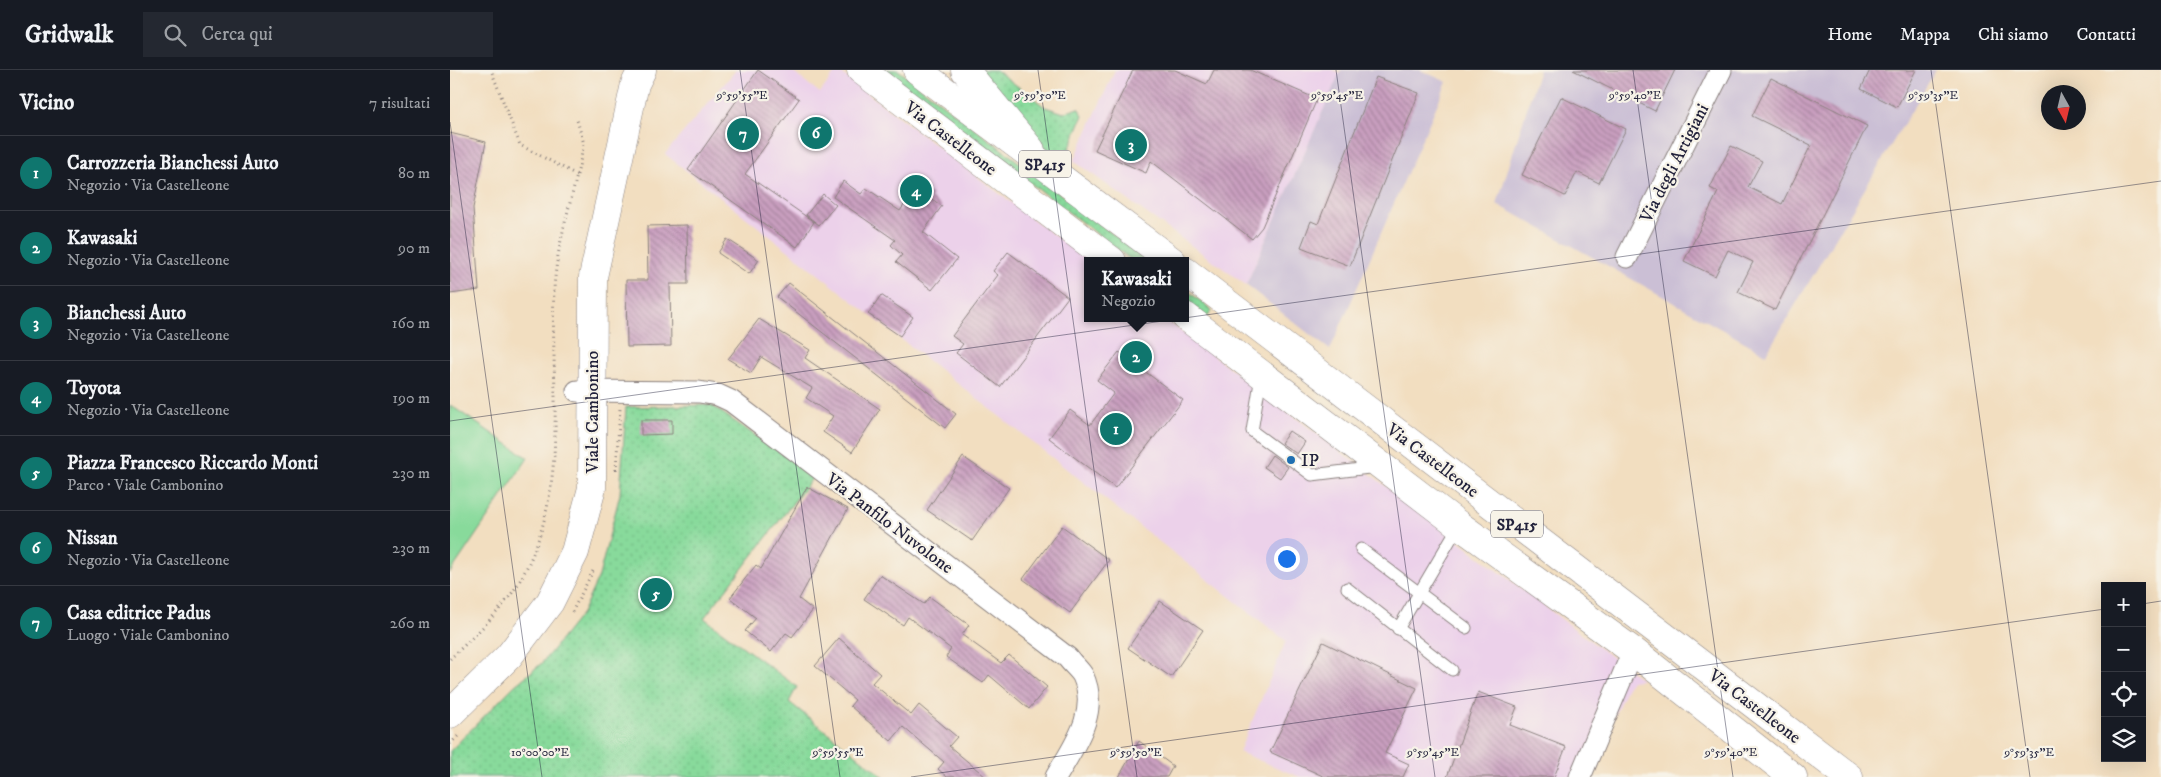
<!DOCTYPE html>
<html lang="it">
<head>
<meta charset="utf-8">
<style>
  :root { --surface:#171b24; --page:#242831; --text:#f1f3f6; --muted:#9ea1a6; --line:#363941; --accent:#0f766e }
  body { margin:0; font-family:"IM FELL DW Pica",serif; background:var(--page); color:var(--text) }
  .controls { position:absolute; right:15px; bottom:15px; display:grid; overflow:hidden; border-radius:0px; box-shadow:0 5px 20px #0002 }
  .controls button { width:45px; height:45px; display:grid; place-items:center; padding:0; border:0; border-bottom:1px solid var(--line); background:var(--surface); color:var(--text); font:25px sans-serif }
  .compass { position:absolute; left:1591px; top:15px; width:45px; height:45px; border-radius:50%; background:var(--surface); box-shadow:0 5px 20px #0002; rotate:172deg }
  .you { position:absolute; left:836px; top:488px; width:18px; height:18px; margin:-12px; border:4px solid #fff; border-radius:50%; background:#1a73e8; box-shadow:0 0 0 8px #1a73e833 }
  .badge { display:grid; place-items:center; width:32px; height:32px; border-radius:50%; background:var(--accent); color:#fff; font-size:16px; font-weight:700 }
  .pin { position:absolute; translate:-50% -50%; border:2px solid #fff; box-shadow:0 1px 5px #0006 }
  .popup { position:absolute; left:634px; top:187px; width:105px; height:65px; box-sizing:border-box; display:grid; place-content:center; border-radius:0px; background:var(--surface); filter:drop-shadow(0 1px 4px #0005); font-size:16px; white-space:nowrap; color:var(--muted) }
  .popup b { font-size:19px; color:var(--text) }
  .popup::after { content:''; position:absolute; left:50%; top:100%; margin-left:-10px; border:10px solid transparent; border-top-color:var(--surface) }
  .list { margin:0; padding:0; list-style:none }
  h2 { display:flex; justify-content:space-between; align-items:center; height:65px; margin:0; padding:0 20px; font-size:21px }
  h2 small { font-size:16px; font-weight:400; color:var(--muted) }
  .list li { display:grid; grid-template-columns:32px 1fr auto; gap:15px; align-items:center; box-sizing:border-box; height:75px; padding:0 20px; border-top:1px solid var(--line) }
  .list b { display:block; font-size:19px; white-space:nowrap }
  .list p { margin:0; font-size:16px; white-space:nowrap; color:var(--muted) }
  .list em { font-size:16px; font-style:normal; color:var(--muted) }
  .icon { flex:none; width:28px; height:28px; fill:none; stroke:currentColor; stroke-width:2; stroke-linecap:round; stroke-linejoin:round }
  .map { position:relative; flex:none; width:1711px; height:707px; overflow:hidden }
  header { display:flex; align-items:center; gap:30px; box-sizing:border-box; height:70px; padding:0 25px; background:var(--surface); border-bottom:1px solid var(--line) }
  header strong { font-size:24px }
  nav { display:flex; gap:28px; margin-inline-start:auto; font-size:18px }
  .search { width:350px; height:45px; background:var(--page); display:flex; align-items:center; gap:12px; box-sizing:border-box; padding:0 18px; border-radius:0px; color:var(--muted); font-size:19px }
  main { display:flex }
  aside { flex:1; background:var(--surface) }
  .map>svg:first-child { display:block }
  .built { fill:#ecd1ea }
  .industrial { fill:#cbbfd5 }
  .grass { fill:url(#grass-dots); stroke:#557e6b }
  .pitch { fill:#88da9b; stroke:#557e6b }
  .building { fill:url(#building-back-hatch) }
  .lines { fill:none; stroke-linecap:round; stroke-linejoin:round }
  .lane-casing { stroke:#8a807e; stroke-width:13 }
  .street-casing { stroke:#8a807e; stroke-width:23 }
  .secondary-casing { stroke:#8a807e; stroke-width:29 }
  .primary-casing { stroke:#8a807e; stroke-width:29 }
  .path { stroke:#8a807e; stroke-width:3; stroke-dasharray:1 4; stroke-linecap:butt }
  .lane { stroke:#fff; stroke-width:11 }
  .street { stroke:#fff; stroke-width:21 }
  .secondary { stroke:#fff; stroke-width:28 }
  .primary { stroke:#fff; stroke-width:28 }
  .ticks { fill:none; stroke:#22223b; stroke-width:1; stroke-opacity:0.45 }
  .poi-dot { fill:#1f6fb2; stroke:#f7f3e8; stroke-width:2 }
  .labels { text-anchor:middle; stroke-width:4.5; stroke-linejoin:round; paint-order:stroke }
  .shield { fill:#f7f3e8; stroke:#62616f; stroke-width:1 }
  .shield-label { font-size:16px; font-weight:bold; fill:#22223b }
  .street-label { font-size:18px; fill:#22223b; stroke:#f7f3e8 }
  .poi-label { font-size:18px; fill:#22223b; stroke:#f7f3e8; text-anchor:start }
  .ticks-label { font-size:12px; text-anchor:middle; fill:#22223b; stroke:#f7f3e8; stroke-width:4.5; stroke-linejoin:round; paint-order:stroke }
</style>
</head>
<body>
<header>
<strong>Gridwalk</strong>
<div class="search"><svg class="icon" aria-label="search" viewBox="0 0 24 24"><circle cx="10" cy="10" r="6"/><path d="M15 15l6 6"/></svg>Cerca qui</div>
<nav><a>Home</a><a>Mappa</a><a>Chi siamo</a><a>Contatti</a></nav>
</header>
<main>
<aside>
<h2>Vicino<small>7 risultati</small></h2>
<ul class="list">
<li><span class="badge">1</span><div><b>Carrozzeria Bianchessi Auto</b><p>Negozio · Via Castelleone</p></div><em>80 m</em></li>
<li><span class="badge">2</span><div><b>Kawasaki</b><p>Negozio · Via Castelleone</p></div><em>90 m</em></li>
<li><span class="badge">3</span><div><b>Bianchessi Auto</b><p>Negozio · Via Castelleone</p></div><em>160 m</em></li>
<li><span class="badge">4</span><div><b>Toyota</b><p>Negozio · Via Castelleone</p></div><em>190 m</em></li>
<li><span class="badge">5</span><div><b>Piazza Francesco Riccardo Monti</b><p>Parco · Viale Cambonino</p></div><em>230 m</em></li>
<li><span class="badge">6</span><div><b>Nissan</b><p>Negozio · Via Castelleone</p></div><em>230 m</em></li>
<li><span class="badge">7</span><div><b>Casa editrice Padus</b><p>Luogo · Viale Cambonino</p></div><em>260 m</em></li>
</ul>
</aside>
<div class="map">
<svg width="1711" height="707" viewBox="0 0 1711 707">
  <defs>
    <pattern id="grass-dots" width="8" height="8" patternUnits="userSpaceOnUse" patternTransform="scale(1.25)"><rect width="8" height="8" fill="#88da9b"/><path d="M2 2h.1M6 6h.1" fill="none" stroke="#75bb86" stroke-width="1.8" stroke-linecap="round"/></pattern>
    <pattern id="building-back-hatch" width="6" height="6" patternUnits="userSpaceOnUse" patternTransform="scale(1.25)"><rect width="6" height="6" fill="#c99fbf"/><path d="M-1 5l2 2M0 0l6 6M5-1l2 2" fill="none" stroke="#a3819c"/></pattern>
  </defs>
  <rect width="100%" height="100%" fill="#f7f3e8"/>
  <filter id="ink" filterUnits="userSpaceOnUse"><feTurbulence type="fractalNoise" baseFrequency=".02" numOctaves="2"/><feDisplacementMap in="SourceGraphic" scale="10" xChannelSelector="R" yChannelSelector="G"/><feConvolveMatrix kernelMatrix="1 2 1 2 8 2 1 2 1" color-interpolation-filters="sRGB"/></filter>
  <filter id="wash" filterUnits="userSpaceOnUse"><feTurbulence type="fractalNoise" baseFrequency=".0096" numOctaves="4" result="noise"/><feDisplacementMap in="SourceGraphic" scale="20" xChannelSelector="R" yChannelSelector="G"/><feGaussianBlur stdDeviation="1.12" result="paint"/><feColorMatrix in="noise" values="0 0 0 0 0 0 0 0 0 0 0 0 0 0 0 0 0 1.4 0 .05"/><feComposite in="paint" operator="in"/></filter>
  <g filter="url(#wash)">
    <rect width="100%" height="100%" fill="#f2dec0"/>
    <!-- built -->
    <path class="built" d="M286,0H340L370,23L387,0L638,191L637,248H714L1192,610L1180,611L1136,707H850L789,682L836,571L215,84Z
      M665,0H882L890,3L796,215L624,91Z"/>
    <!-- industrial -->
    <path class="industrial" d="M891,0H970L997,12L880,280L796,215Z
      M1089,0H1486L1316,284L1047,134Z"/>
    <!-- grass -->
    <path class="grass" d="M431,0H448L698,191H683Z
      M521,0H546L595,37L614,43L628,38L633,45L612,97Z
      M735,219L762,240L757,247L735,230Z
      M261,335L364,406L254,548L347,617L339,632L434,707H0V681L64,616L92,593L132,543L149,506L170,424L176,337Z"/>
    <!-- pitch -->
    <path class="pitch" d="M0,335L78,388L0,503Z"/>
    <g id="blocks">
      <!-- building -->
      <path class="building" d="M308,0L349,29L295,104L364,152L347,177L238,100Z
        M683,0H725L757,14L764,0H800L867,29L812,157L802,169L701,91L696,103L645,80Z
        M1123,0H1225L1205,41Z
        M1420,0H1466L1447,37L1411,19Z
        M926,7L969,23L900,196L851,177L861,151L868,154Z
        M1321,8L1417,56L1325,240L1288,222L1303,192L1278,180L1265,206L1234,191L1268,122L1260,118L1281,76L1312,91L1298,117L1332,134L1361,75L1302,46Z
        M1111,27L1176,59L1149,113L1127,102L1115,126L1072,105Z
        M0,63L36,72L23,138L29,220L0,224Z
        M393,111L411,124L416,118L450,141L468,115L482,125L480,128L492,136L473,162L507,189L482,220L446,192L452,185L441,175L445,170L383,127Z
        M373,124L386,135L369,155L356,145Z
        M237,155L238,214H220L221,276L177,277L176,210H198L197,156Z
        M277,169L309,190L299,204L268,183Z
        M558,182L618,227L550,317L506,283L513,274L502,266L548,205L543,201Z
        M339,213L506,344L495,358L327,227Z
        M431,225L463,247L450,266L418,244Z
        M309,249L360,280L355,288L430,339L402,382L373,362L383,346L356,328L362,318L311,287L301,303L278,289Z
        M669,282L733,330L665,418L599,368L620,340L640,355L664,323L647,310Z
        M191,350H222V364L191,365Z
        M839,361L855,372L847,384L831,373Z
        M822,385L838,397L830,408L814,397Z
        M513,387L559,418L522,471L477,440Z
        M357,417L398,439L349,529L363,540L342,567L336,563L321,582L295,561L306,548L280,528L306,495L311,499Z
        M612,456L659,490L620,543L573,509Z
        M430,505L474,534L480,527L519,555L512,565L551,593L559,585L597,617L579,639L539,605L533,613L496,587L501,579L458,547L453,555L414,529Z
        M710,531L753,560L721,607L678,578Z
        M389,568L430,604L422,613L461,645L469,635L507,667L499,676L536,707H497L488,699L494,692L453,657L441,671L400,636L405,630L365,596Z
        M873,572L967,618L935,683L959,694L953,707H875L820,682Z
        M1028,622L1067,637L1060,655L1116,677L1104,707H997Z
        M689,671L723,696L717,707H669Z"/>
    </g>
  </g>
  <g filter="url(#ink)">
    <use href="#blocks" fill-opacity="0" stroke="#8a807e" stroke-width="1"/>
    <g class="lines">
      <defs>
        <path id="lane" d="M811,306L802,361L862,405L927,397
          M911,479L1016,558
          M897,518L1002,600
          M948,559L1009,455"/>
        <path id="street" d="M1177,187L1271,0
          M127,321L249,322L268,325L281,331L618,588C622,594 630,600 633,606C650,643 623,677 606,707
          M1130,707L1183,581"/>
        <path id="secondary" d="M515,0L581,80
          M0,644L59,586L100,532L125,482L142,418L143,207L185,14L192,0"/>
        <path id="primary" d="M411,0L662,191
          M467,0L722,191
          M735,201L1399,707
          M735,246L1009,455L1183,581L1343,707"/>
      </defs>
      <!-- lane casing -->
      <use href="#lane" class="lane-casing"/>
      <!-- street casing -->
      <use href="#street" class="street-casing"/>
      <!-- secondary casing -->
      <use href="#secondary" class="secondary-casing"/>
      <!-- primary casing -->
      <use href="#primary" class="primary-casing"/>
      <!-- path -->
      <path class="path" d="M127,105L134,74L127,50
        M166,400L170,339
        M122,542L143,501
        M0,589C24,566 57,536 72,507C121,416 100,318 104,220C106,180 118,143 127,105L70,75L41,0
        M0,674L8,666"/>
      <!-- lane -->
      <use href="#lane" class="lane"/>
      <!-- street -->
      <use href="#street" class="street"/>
      <!-- secondary -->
      <use href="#secondary" class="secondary"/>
      <!-- primary -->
      <use href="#primary" class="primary"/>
    </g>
  </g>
  <!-- ticks -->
  <path class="ticks" d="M290,0L390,707M588,0L687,707M886,0L985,707M1183,0L1283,707M1481,0L1580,707M0,52L92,707M0,351L1711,111M1692,534L1711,531M461,707L1655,539"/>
  <!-- markers -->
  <circle class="poi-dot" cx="841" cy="390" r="5"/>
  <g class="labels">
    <!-- shield labels -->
    <g class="shield">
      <rect x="569" y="80.5" width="52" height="27" rx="4"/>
      <rect x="1041" y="440.5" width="52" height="27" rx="4"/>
    </g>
    <g class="shield-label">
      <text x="595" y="100">SP415</text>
      <text x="1067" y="460">SP415</text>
    </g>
    <!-- street labels -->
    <g class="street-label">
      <text transform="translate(501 68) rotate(37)" y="6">Via Castelleone</text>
      <text transform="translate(1224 93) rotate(-63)" y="6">Via degli Artigiani</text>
      <text transform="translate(142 342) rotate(-90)" y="6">Viale Cambonino</text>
      <text transform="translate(983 390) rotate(37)" y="6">Via Castelleone</text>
      <text transform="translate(440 453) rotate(37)" y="6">Via Panfilo Nuvolone</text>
      <text transform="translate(1305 636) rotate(37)" y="6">Via Castelleone</text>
    </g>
    <!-- poi labels -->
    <g class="poi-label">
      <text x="851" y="396">IP</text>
    </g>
  </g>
  <g class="ticks-label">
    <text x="292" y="29">9°59'55"E</text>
    <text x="590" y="29">9°59'50"E</text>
    <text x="887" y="29">9°59'45"E</text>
    <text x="1185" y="29">9°59'40"E</text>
    <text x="1483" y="29">9°59'35"E</text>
    <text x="90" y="686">10°00'00"E</text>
    <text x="388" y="686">9°59'55"E</text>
    <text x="686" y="686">9°59'50"E</text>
    <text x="983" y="686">9°59'45"E</text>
    <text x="1281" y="686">9°59'40"E</text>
    <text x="1579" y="686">9°59'35"E</text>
  </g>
</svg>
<div class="controls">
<button>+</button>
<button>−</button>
<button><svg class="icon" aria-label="locate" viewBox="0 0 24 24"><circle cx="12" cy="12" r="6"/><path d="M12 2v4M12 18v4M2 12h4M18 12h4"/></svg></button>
<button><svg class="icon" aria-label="layers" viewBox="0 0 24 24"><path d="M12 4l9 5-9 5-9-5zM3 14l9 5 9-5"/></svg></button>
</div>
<svg class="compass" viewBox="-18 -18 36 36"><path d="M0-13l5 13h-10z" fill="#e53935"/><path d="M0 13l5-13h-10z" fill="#9ea1a6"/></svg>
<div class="you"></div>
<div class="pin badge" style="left:666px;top:359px">1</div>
<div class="pin badge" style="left:686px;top:287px">2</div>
<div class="popup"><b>Kawasaki</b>Negozio</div>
<div class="pin badge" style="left:681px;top:75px">3</div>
<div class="pin badge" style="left:466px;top:121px">4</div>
<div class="pin badge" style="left:206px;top:524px">5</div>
<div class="pin badge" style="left:366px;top:63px">6</div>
<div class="pin badge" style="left:293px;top:64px">7</div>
</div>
</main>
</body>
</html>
